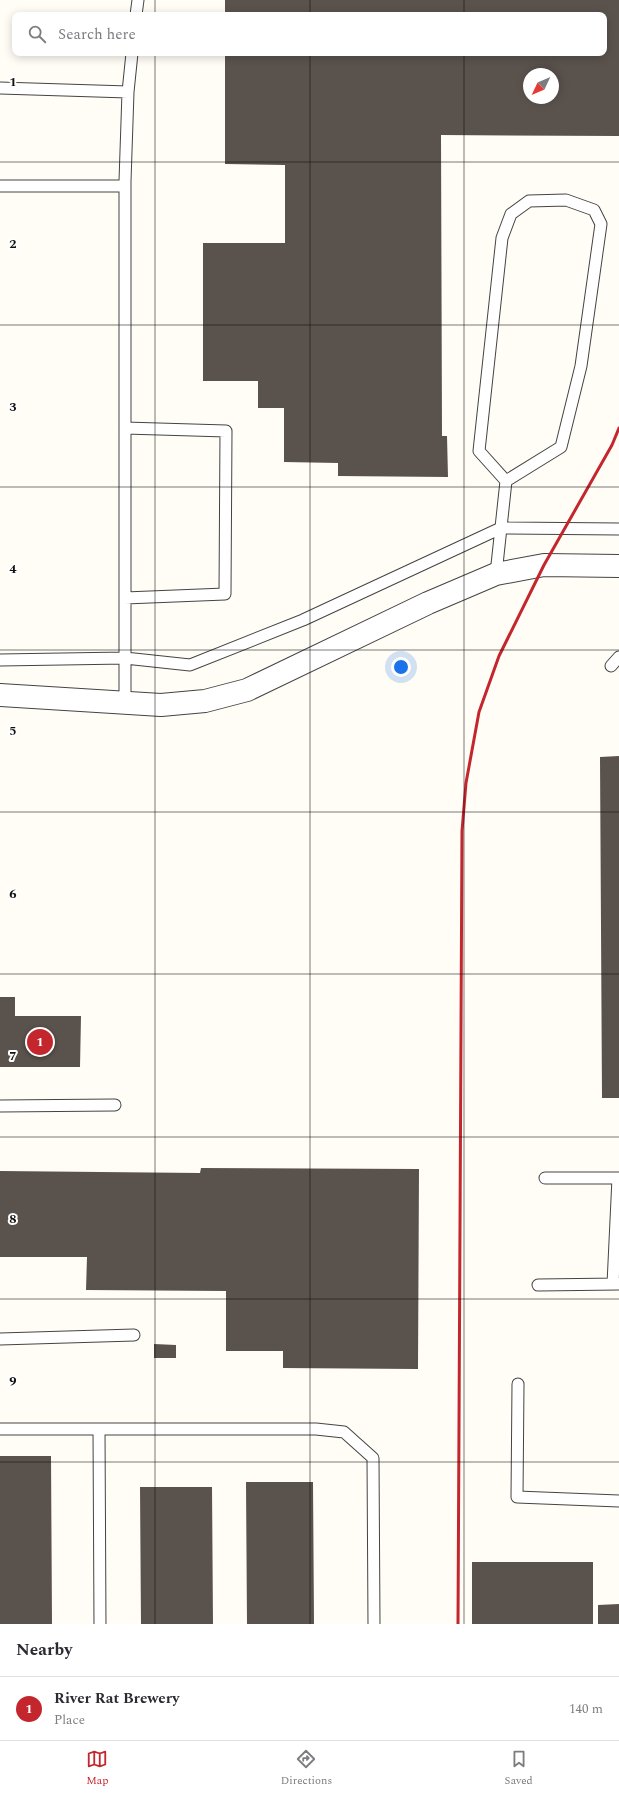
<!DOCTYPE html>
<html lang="en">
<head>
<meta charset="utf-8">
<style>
  :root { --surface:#fff; --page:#f2f2f3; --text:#2b2b33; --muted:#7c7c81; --line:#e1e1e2; --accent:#c4262e }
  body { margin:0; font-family:Spectral,serif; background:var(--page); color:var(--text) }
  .compass { position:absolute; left:523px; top:68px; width:36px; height:36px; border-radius:50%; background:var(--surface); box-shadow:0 2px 10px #0003; rotate:226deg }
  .you { position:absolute; left:401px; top:667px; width:14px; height:14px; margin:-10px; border:3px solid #fff; border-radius:50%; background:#1a73e8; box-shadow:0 0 0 6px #1a73e833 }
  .badge { display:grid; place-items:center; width:26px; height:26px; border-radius:50%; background:var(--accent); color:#fff; font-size:13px; font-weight:700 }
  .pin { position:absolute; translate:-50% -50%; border:2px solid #fff; box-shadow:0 1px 4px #0006 }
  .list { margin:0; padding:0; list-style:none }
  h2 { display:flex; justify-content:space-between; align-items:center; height:52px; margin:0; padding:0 16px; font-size:17px }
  h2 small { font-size:13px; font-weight:400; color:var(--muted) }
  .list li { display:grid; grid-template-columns:26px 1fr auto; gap:12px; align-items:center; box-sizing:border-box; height:64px; padding:0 16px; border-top:1px solid var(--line) }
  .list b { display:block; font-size:15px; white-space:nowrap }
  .list p { margin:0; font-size:13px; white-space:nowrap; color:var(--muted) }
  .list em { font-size:13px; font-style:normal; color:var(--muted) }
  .icon { flex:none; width:22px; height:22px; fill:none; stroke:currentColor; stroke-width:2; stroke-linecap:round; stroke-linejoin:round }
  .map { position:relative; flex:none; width:619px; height:1624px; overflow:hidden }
  .search { position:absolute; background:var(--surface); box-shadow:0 2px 10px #0003; left:12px; right:12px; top:12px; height:44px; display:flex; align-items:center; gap:10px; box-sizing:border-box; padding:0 14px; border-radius:8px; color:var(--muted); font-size:15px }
  .sheet { height:116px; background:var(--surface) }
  nav { display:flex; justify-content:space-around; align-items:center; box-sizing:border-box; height:56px; border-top:1px solid var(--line); background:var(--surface); font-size:11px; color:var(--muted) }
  nav a { display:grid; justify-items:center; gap:2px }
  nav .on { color:var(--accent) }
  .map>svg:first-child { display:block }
  .building { fill:#5a524d; fill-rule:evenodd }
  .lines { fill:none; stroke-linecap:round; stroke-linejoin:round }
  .lane-casing { stroke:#444; stroke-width:13 }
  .street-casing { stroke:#444; stroke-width:24 }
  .lane { stroke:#fff; stroke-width:11 }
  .street { stroke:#fff; stroke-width:22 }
  .rail { stroke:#c4262e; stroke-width:3 }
  .grid { fill:none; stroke:#111; stroke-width:1; stroke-opacity:0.55 }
  .grid-label { font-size:13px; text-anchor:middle; font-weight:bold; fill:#111; stroke:#fff; stroke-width:4; stroke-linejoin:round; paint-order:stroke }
</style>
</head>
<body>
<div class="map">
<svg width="619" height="1624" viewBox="0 0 619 1624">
  <rect width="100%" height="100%" fill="#fffdf5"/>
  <!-- building -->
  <path class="building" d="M225,0H619V136L441,135L442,436H447L448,477L338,476V463L284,462V408H258V381H203V243H285V165L225,164V53H604V15H225ZM529,74H553V98H529Z
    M619,756V1098H602L600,757Z
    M0,997H15V1016H81L80,1067H0Z
    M201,1168L419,1169L418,1369L283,1368V1351H226V1291L86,1290L87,1257H0V1171L200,1173Z
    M154,1344L176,1345V1358H154Z
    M0,1456H51L52,1624H0Z
    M246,1482H313L314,1624H247Z
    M140,1487H212L213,1624H141Z
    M472,1562H593V1624H472Z
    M619,1604V1624H598V1605Z"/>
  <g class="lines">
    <defs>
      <path id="lane" d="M136,15L138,0
        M0,88L128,92
        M0,186H125
        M125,428L226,431L225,594L125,598
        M496,574L506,481L479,451L502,238L511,214L529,201L566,200L594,210L601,224L581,366L561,447L506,481
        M0,660L125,658L190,665L303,620L501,528L619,529
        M611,666L619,657
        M125,703V181L128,92L132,53
        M0,1106L115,1105
        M545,1178H619
        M613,1284L618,1178
        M538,1285L619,1284
        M0,1339L134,1335
        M518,1384L517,1497L619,1501
        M0,1429H316L344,1432L373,1458L374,1624
        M99,1429L100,1624"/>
      <path id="street" d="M0,695L161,705L205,701L247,690L428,603L496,574L544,565L619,566"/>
    </defs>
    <!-- lane casing -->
    <use href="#lane" class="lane-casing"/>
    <!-- street casing -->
    <use href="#street" class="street-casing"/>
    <!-- lane -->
    <use href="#lane" class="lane"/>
    <!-- street -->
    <use href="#street" class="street"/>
    <!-- rail -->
    <path class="rail" d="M458,1624L462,831L466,783L479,712L499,656L544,565L612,445L619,428"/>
  </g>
  <!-- grid -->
  <path class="grid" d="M155,0V15M310,0V15M464,0V15M155,53V1624M310,53V1624M464,53V1624M0,162H619M0,325H619M0,487H619M0,650H619M0,812H619M0,974H619M0,1137H619M0,1299H619M0,1462H619"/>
  <g class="grid-label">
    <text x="13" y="86">1</text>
    <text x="13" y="248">2</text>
    <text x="13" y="411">3</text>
    <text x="13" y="573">4</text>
    <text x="13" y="735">5</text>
    <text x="13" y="898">6</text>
    <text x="13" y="1060">7</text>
    <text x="13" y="1223">8</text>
    <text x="13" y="1385">9</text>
  </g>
</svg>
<svg class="compass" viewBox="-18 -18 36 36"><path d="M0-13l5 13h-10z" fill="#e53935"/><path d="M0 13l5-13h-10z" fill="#7c7c81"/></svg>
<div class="you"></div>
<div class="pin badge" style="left:40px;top:1042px">1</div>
<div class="search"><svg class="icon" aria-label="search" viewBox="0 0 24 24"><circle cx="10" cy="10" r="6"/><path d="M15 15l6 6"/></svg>Search here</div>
</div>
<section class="sheet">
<h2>Nearby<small></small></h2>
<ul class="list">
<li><span class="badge">1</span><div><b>River Rat Brewery</b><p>Place</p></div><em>140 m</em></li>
</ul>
</section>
<nav>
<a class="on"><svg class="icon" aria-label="map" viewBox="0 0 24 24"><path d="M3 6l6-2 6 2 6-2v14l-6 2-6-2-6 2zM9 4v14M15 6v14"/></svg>Map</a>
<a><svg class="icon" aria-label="directions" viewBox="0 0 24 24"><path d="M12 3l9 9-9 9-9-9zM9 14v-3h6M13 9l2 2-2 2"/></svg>Directions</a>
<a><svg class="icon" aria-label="saved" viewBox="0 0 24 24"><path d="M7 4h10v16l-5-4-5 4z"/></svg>Saved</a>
</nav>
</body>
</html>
